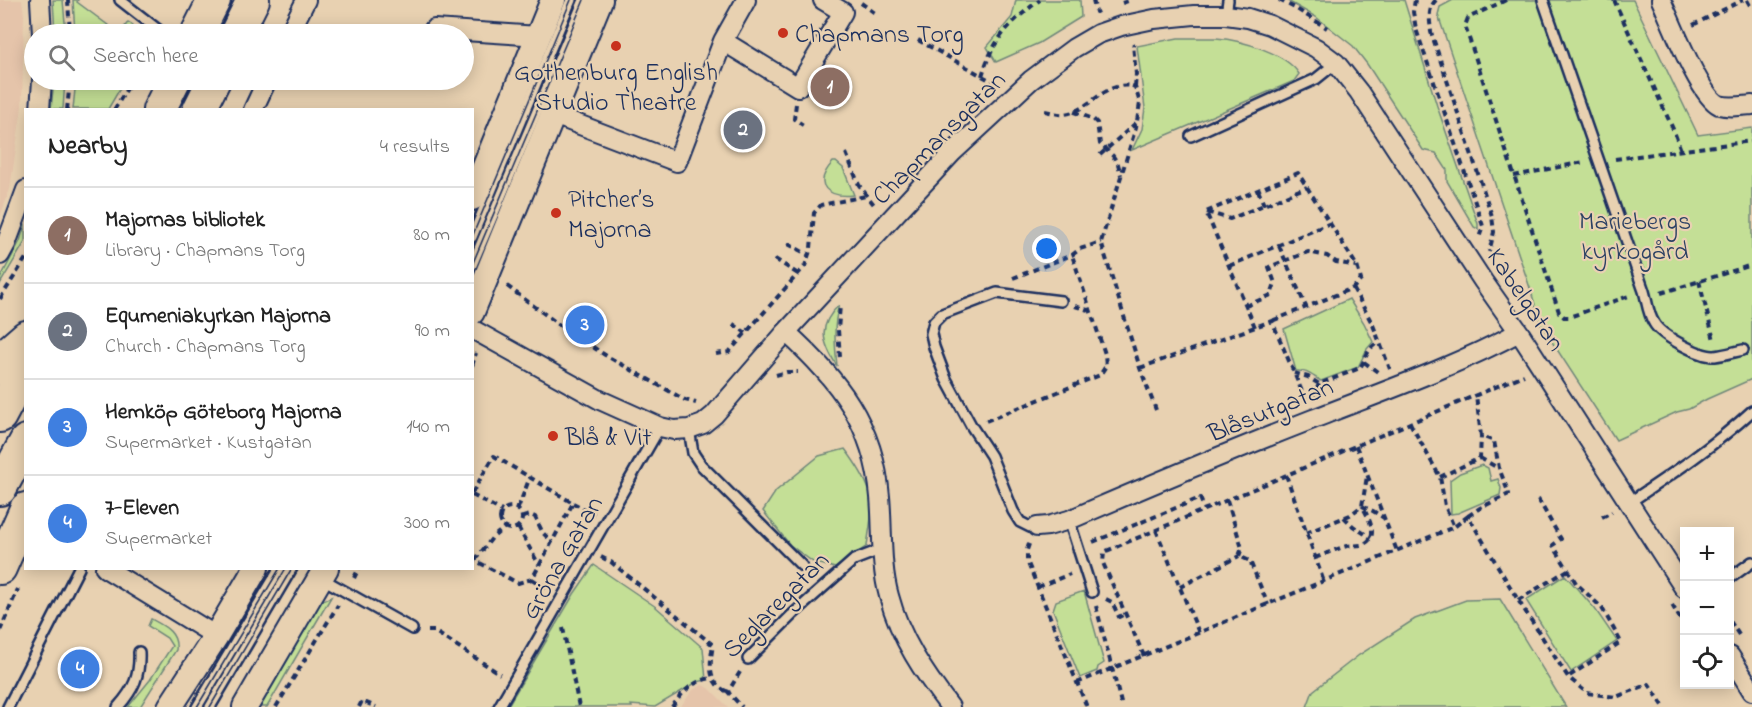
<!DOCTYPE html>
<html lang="en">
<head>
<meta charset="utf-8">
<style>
  :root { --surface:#fff; --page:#f6f6f6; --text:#222; --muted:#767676; --line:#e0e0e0; --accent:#0b8043 }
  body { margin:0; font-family:"Indie Flower",sans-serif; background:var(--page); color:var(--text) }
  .controls { position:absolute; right:18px; bottom:18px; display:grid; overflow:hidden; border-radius:0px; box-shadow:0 3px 15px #0003 }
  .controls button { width:54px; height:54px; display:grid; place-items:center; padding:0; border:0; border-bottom:2px solid var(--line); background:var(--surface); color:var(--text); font:30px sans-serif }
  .you { position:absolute; left:1047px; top:249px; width:21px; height:21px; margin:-15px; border:4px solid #fff; border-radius:50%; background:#1a73e8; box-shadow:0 0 0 9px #1a73e833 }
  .badge { display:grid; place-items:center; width:39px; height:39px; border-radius:50%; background:var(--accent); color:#fff; font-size:20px; font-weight:700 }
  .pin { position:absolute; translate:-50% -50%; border:3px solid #fff; box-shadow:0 2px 6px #0006 }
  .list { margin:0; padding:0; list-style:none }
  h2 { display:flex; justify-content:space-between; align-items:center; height:78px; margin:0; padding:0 24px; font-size:26px }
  h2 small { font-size:20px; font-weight:400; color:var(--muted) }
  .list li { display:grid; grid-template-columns:39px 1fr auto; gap:18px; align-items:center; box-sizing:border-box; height:96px; padding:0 24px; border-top:2px solid var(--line) }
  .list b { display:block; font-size:22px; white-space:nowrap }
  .list p { margin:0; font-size:20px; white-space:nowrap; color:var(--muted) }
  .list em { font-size:20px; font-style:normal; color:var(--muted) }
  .icon { flex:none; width:33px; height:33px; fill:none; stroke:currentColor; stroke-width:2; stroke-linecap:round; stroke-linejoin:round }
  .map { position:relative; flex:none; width:1752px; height:707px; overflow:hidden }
  .search { position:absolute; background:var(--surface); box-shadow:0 3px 15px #0003; left:24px; top:24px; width:450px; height:66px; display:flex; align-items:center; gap:15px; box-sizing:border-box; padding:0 21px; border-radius:33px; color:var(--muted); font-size:22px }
  .panel { position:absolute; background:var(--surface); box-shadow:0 3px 15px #0003; left:24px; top:108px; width:450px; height:462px; border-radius:0px }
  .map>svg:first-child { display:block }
  .built { fill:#e5c4aa }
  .green { fill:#c4df96; stroke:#70877a; stroke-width:1.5 }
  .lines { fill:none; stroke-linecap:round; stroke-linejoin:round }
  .service-casing { stroke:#1b2f5e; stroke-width:14 }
  .minor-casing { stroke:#1b2f5e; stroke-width:22 }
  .tertiary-casing { stroke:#1b2f5e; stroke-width:28 }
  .trunk-casing { stroke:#1b2f5e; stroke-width:36 }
  .path { stroke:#1b2f5e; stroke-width:4; stroke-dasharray:6 4.5; stroke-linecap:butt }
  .service { stroke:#e8d1b1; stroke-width:9 }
  .minor { stroke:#e8d1b1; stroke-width:18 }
  .tertiary { stroke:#e8d1b1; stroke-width:24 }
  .trunk { stroke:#e8d1b1; stroke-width:32 }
  .tram { stroke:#1b2f5e; stroke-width:1.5 }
  .poi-dot { fill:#c8321e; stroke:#e8d1b1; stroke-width:2 }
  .labels { text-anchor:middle; stroke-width:4.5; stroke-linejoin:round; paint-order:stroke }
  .poi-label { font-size:26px; fill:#1b2f5e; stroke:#e8d1b1; text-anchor:start }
  .street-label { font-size:26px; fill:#1b2f5e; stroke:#e8d1b1 }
  .park-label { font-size:26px; fill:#2c4164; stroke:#e8d1b1 }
</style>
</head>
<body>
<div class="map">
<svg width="1752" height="707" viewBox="0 0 1752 707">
  <rect width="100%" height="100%" fill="#e8d1b1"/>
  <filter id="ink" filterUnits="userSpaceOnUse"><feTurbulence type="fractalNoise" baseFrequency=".0167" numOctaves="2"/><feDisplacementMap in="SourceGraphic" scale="12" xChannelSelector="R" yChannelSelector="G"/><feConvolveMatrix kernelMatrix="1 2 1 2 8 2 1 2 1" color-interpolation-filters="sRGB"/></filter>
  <g filter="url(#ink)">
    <!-- built -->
    <path class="built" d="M0,0H22L24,15L22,107L10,189L0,217Z
      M702,685L709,688L728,707H680L693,690Z"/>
    <!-- green -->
    <path class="green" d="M53,0H63L66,34H55Z
      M73,0H78L77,2L120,34L128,22L133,25L127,34H75Z
      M1016,0H1080L1081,17L1039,43L996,62L987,47L1012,17Z
      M1286,0H1404L1437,106L1478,224V229L1474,227L1447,181V170L1436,153L1423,150L1367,64L1353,46L1316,17Z
      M1453,0H1633L1698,135L1752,128V379L1707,399L1689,409L1677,412L1616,440L1541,325L1530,288L1438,15L1440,7Z
      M1178,38C1191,38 1203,38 1216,38C1241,40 1286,53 1299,74L1294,81L1132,150L1142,129L1145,108L1137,46Z
      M54,80H65L63,109H51Z
      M76,80H125L108,109H73Z
      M833,162H836L843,168L854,195C829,198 811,186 833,162Z
      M25,224V242L0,284V279L20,241Z
      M1349,299L1364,323L1373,342L1367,349L1358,367L1321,381C1312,376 1307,370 1296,371L1284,329Z
      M839,305C833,324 835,346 837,366C822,342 817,326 839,305Z
      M845,449C854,461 864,475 869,490C875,506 869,529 867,546L835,568L813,562L790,545L763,511L776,491L819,456Z
      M1482,465L1488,468L1491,481L1498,479L1501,488L1500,495L1458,513L1451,514L1450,480L1460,473Z
      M594,565L656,607L703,648L706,680L697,682L655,707L631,705L632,707H507L574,594Z
      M1565,575L1595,609L1617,641L1571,672L1526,600Z
      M1084,591L1104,663L1098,667L1097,671L1080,678L1053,610L1056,601Z
      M331,597L267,707H253L313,608L322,601Z
      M1500,599L1566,707H1307L1313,691L1359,655L1415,619L1466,600Z
      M151,619C164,626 178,632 176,650L140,707H128L150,680L172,646L167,638L148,626Z"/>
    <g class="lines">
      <defs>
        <path id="service" d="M120,0L161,32
          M1543,0L1644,291C1647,301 1648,314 1654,323C1661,336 1701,357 1715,356C1724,355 1734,352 1743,350
          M1226,15L1228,0
          M1191,136L1316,79L1336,63
          M472,237L571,0
          M472,265L584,0
          M689,429L693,453L701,465L802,566
          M1630,502C1672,474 1714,446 1752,411
          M1069,520L1092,592
          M1037,527H1030L1020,522L1013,511L991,456L972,427L946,379L934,347L931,334L934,322L942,314L997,293L1061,301
          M321,578L412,629
          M1730,578L1752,562
          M748,659L792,615L854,560L872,553L883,550
          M8,707L79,568
          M118,707C134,689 140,676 139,652
          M197,707L280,568
          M210,707L292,568
          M499,707L660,427"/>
        <path id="minor" d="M40,0L42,34
          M746,0L723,41L798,87L843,12L823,0
          M1661,0C1671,21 1700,97 1719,105C1729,108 1742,106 1752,105
          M434,29L539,36
          M289,34L306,0
          M40,110L42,80
          M253,110L267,80
          M554,115L677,162L723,41
          M0,255L6,244L26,190
          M472,329L600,400L660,427L674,430L689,429L703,424L714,415L786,332L952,153L1031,80L1074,48L1098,34L1121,26L1154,19L1194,15H1226L1248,18L1270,25L1316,48L1336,63L1359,92L1483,281L1519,332L1684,588
          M786,332C838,379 874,424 880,497C883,529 880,564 889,596C900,638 924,673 950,707
          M1037,527L1048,526L1069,520C1150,485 1231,451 1313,419C1382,392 1454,367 1519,332
          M105,568L216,636
          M1730,656L1752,691"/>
        <path id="tertiary" d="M472,198L553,0
          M472,312L600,0
          M170,707L216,636L256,568
          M245,707L326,568"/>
        <path id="trunk" d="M197,34L214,0
          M236,34L253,0
          M159,110L174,80
          M199,110L214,80
          M0,369L11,350L26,337
          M0,416L26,367
          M0,489L26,441
          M0,568L26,509"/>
      </defs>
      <!-- service casing -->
      <use href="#service" class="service-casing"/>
      <!-- minor casing -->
      <use href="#minor" class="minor-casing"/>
      <!-- tertiary casing -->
      <use href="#tertiary" class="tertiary-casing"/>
      <!-- trunk casing -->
      <use href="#trunk" class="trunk-casing"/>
      <!-- path -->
      <path class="path" d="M68,0L70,34
        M1093,0L1096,12L1098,11
        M1279,0L1295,8L1327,28
        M1415,0L1413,12L1416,29L1480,217L1483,226L1479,238
        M1436,0C1427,9 1430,20 1431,32L1492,216L1494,232L1489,252
        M1506,0L1468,18L1465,26L1559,312L1564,317H1569L1629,296
        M1614,0L1673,129L1681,150
        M1747,0L1752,9
        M861,3L875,13
        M1122,3L1131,0
        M1693,25L1743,0
        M918,40L993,82
        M982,76C993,39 1010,22 1040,0
        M1135,87L1136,74L1133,45L1135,44
        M796,104L794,119L803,125
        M67,110L70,80
        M114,110L132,80
        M1045,111C1051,112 1059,115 1064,114C1090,111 1107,78 1135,87L1140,103L1136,127L1101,242L1140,368L1156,410
        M1074,112L1093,119L1097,123L1100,144L1113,156L1118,164L1121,175
        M846,153L859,185L875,206L874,207
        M1100,155L1137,122
        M1615,159L1752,141
        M1514,176L1584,162
        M1258,190L1264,205
        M1207,212L1230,219L1307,187
        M788,244L809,255
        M1279,246L1306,307
        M775,259L798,274
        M1229,266L1331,223
        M1013,278L1072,255L1080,249L1101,242
        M1699,281L1714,340
        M507,286L558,324L605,355L685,400L696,403
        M1353,288L1373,325L1390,369
        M1661,293L1752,265
        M0,299L26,258
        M1075,306L1091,311
        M1246,306L1271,295L1275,283L1269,267L1308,252L1327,256L1336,262L1356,266
        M733,324L746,333
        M1255,327L1206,212L1298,173L1357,266L1361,280L1353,288L1272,321
        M716,354L729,352L805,266L811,248L814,213L821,205L866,196
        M840,357L838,330L840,305
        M1364,362L1379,373
        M472,366L476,353
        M1140,368L1272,321L1306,401
        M1294,373L1308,377L1319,384L1360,368C1366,358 1368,347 1379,342
        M776,375L787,372H798
        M1312,399L1319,384
        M986,421L1100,375L1106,366L1105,354L1072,255
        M1410,423L1440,477L1445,506L1454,527
        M1356,446L1397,551
        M1480,458L1498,468
        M1286,475L1324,582
        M1440,477L1480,458L1481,436
        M472,493L494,456L573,503L532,579L518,583L472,559
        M472,495L502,511
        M1538,499L1561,539L1553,545L1576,583L1602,608L1621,642L1568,677
        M1227,500L1242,548L1239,556L1250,561L1268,605
        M573,503L594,514
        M1362,506L1373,511L1384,518
        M500 518a11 11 0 1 1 22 0a11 11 0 1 1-22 0Z
        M518,508L530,477
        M1468,516L1480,508L1509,494L1499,468L1494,441L1481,436L1476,395
        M523,517L531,515L535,517L543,533L552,542
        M1344,517L1353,526L1371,538
        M1602,517L1612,512
        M518,527L539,565
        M1156,530L1199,633
        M1306,533L1350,515L1362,506L1367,476
        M1093,542L1200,498L1205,510
        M1029,544L1027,550V561L1087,707
        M601,557L611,562L713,645C711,656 708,673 716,683C718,687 724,690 728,692
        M1315,558C1325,554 1336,549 1347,546C1352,545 1356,546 1361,545C1381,539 1369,518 1362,506
        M475,560L492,538L505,527
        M354,578L359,568
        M532,579L549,590
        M1038,587L1070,574
        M1180,587L1239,556
        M1106,599L1112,602L1119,617L1125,614
        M1518,600L1568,570
        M1672,605L1684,625
        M1096,606L1122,707
        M1730,621L1741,638
        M563,628L579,707
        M0,631L18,589
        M428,631H434L500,674
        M1144,656L1103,563L1104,552L1524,375
        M740,672L728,692L742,707
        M1077,683L1454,527L1468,516L1518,600L1568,677L1587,693L1616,697L1649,684L1664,707
        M276,707L338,605
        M359,707L362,701L376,707
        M672,707C683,691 694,680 713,678"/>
      <!-- service -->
      <use href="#service" class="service"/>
      <!-- minor -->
      <use href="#minor" class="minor"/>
      <!-- tertiary -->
      <use href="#tertiary" class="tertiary"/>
      <!-- trunk -->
      <use href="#trunk" class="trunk"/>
      <!-- tram -->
      <path class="tram" d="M472,237L571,0
        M472,265L584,0
        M197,707L280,568
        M210,707L292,568"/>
    </g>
  </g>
  <!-- markers -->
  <g class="poi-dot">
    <circle cx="783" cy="33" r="6"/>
    <circle cx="616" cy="46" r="6"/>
    <circle cx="556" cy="213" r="6"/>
    <circle cx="553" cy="436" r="6"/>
  </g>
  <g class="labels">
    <!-- poi labels -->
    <g class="poi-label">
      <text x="795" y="42">Chapmans Torg</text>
      <text x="616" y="80" text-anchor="middle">Gothenburg English<tspan x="616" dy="30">Studio Theatre</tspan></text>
      <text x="568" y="207">Pitcher’s<tspan x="568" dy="30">Majorna</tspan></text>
      <text x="565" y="445">Blå &amp; Vit</text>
    </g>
    <!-- street labels -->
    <g class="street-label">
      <text transform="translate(938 137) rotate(-45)" y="9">Chapmansgatan</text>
      <text transform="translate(1527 299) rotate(56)" y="9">Kabelgatan</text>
      <text transform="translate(1270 409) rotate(-22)" y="9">Blåsutgatan</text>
      <text transform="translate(561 557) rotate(-60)" y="9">Gröna Gatan</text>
      <text transform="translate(775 604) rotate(-45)" y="9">Seglaregatan</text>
    </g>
    <!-- park labels -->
    <g class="park-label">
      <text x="1635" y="229">Mariebergs<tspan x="1635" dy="30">kyrkogård</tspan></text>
    </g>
  </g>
</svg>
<div class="controls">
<button>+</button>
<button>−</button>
<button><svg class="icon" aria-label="locate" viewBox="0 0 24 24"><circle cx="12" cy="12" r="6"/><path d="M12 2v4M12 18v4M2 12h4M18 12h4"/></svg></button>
</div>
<div class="you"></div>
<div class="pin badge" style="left:830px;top:87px;background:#8d6e63">1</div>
<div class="pin badge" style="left:743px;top:130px;background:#6b7280">2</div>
<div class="pin badge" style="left:585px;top:325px;background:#3f7fe0">3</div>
<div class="pin badge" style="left:80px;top:669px;background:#3f7fe0">4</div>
<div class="search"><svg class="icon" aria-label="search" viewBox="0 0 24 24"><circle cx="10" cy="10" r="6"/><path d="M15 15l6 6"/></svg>Search here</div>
<section class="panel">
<h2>Nearby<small>4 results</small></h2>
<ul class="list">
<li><span class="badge" style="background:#8d6e63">1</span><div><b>Majornas bibliotek</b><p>Library · Chapmans Torg</p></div><em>80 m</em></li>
<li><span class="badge" style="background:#6b7280">2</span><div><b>Equmeniakyrkan Majorna</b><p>Church · Chapmans Torg</p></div><em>90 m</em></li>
<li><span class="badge" style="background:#3f7fe0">3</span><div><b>Hemköp Göteborg Majorna</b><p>Supermarket · Kustgatan</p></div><em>140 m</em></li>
<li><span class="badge" style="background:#3f7fe0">4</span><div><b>7-Eleven</b><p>Supermarket</p></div><em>300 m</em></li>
</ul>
</section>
</div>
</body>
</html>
